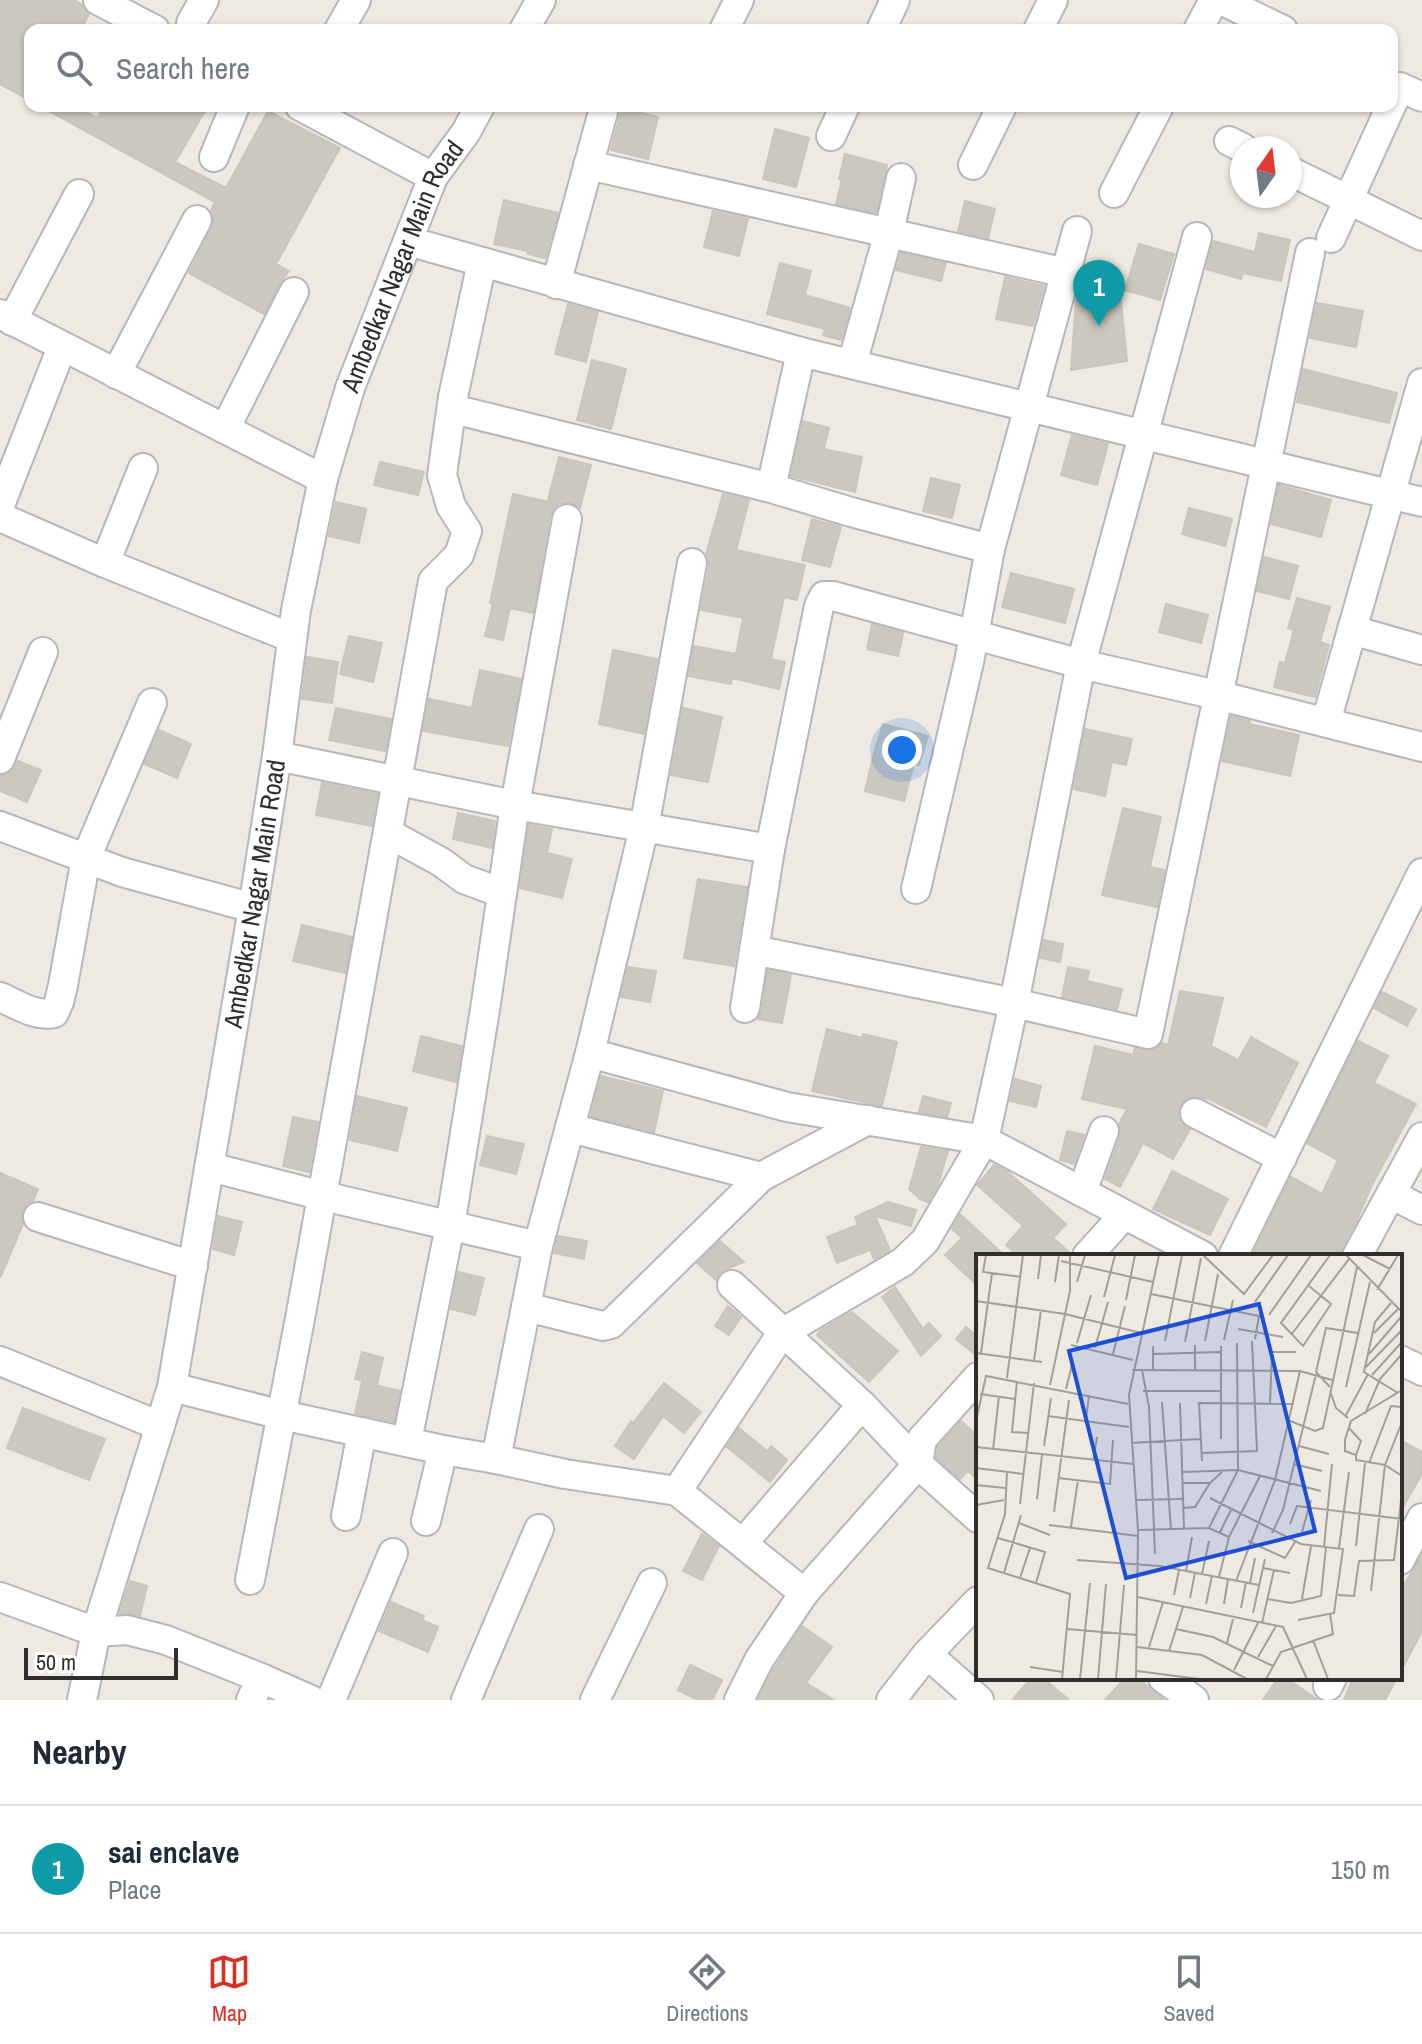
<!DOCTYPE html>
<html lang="en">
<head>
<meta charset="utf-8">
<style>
  :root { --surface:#fff; --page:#f6f6f7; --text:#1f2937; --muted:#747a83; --line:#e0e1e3; --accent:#d93025 }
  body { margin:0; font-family:"Archivo Narrow",sans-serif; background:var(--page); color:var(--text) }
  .compass { position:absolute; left:1230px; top:136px; width:72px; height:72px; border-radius:50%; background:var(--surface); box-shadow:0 2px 6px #0004; rotate:14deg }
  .scale { position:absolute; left:24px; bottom:20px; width:154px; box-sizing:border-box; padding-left:8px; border:4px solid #2e2e2e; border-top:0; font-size:22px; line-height:28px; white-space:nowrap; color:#2e2e2e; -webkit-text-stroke:6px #fff; paint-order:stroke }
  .you { position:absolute; left:902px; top:750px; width:28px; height:28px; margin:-20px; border:6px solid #fff; border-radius:50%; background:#1a73e8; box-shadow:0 0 0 12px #1a73e833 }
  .badge { display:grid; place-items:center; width:52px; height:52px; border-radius:50%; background:var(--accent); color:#fff; font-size:26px; font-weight:700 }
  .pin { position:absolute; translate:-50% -66px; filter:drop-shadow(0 2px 4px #0008) }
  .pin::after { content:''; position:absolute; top:42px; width:28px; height:24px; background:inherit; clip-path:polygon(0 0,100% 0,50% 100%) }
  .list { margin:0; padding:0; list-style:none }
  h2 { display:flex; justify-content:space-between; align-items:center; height:104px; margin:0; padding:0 32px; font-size:34px }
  h2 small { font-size:26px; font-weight:400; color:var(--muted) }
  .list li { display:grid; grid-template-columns:52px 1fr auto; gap:24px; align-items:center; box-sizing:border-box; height:128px; padding:0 32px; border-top:2px solid var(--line) }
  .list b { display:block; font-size:30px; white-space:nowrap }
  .list p { margin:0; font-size:26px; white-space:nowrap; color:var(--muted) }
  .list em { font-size:26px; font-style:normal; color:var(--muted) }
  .icon { flex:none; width:44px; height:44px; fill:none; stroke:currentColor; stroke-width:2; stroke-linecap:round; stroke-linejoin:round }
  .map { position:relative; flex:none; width:1422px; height:1700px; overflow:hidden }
  .search { position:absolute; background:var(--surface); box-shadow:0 2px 6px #0004; left:24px; right:24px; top:24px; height:88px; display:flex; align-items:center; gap:20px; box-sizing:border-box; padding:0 28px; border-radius:16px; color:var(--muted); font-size:30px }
  .sheet { height:232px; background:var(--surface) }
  nav { display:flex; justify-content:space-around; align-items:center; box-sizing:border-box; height:112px; border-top:2px solid var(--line); background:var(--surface); font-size:22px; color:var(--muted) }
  nav a { display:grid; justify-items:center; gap:4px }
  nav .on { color:var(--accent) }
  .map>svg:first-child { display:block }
  .building { fill:#cbc8bf; stroke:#cac6ba; stroke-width:2 }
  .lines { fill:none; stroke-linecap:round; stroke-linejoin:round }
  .minor-casing { stroke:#b4b6c1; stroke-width:32 }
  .minor { stroke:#fff; stroke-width:28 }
  .labels { text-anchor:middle; stroke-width:6; stroke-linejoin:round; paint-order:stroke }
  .street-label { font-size:26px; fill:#2e2e2e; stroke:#fff }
  .inset-road { fill:none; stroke:#a29f99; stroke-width:2 }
  .view { fill:#1d4ed8; fill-opacity:0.15; stroke:#1d4ed8; stroke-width:4 }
  .inset-edge { fill:none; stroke:#2e2e2e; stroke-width:4 }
</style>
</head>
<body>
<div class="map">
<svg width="1422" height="1700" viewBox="0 0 1422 1700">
  <rect width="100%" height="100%" fill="#efeae1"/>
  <!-- building -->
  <path class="building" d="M0,0H74L82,5L89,14L81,30H30V100L0,84Z
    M40,106H74L97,118L104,106H208L175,162L226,188L268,111L340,148L276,264L289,271L279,284L264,314L189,273L212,227L214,219L211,210L215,202Z
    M622,108L658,117L648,159L611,150Z
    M775,129L809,138L796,187L763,179Z
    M845,154L887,165L876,213L836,204L842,180L839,179Z
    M504,200L558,213L545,258L528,254V251L494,244Z
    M965,201L995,209L988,238L958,231Z
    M713,211L748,219L739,256L704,247Z
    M1259,233L1290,240L1281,281L1243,273L1241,279L1206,269L1213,241L1255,252Z
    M1139,244L1174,254L1160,300L1125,290Z
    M901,253L946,263L941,281L896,270Z
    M780,263L811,271L805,295L850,308L841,340L823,335L825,329L767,314Z
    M1005,277L1044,286L1033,326L996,319Z
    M1081,280L1120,291L1127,361L1071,370L1076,300Z
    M1317,303L1363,311L1356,347L1310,338Z
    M568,304L598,312L586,362L555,354Z
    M592,360L626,369L611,429L577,420Z
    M1303,369L1397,393L1389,423L1297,402Z
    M803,421L829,428L824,449L862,457L855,492L791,476Z
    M1072,435L1108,444L1097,485L1061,475Z
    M559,457L591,465L580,508L571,503H561L548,500Z
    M380,462L424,472L418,495L374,485Z
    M931,478L960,485L952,518L923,511Z
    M1279,485L1331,500L1321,537L1271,524Z
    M513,494L558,504L550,516L533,613L510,608L503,640L485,636L493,604L490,603Z
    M723,494L749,500L736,550L805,565L797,600L784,597L771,659L785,662L779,689L732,678L731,684L689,676L694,646L736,654L743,618L701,610L709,566L706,554Z
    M336,502L366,509L359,543L329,536Z
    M1189,508L1232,519L1225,546L1182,534Z
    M812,519L841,527L830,567L802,560Z
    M1264,557L1298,566L1289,599L1257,591Z
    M1011,573L1074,589L1065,623L1002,607Z
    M1297,598L1330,607L1320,642L1329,645L1315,697L1274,687L1280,662L1285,663L1294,630L1288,628Z
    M1166,604L1208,615L1201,643L1159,632Z
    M872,624L903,633L898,656L867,649Z
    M349,636L382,643L373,682L340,674Z
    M613,650L657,659L644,734L599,724Z
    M307,657L338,662L332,703L302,699Z
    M480,670L521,679L508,746L423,731L429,699L472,708Z
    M336,708L391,719L385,751L329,740Z
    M683,708L722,717L708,782L671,775Z
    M1231,716L1250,721L1249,724L1299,735L1290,776L1222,761Z
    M883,724L928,736L919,765L914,764L904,801L865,791L874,753Z
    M1085,729L1132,739L1126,765L1112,762L1105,796L1074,789Z
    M159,730L191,744L177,778L144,764Z
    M18,761L41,770L27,802L0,791V776L11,772Z
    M322,783L377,794L372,826L316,815Z
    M1123,808L1161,817L1150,867L1165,870L1157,907L1102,895Z
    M458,813L495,821L492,848L453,839Z
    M529,825L552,829L547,853L572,859L562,898L520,888Z
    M698,879L747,887L734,966L684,958Z
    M302,925L352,937L345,973L293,961Z
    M1044,940L1063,944L1060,962L1040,958Z
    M628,967L656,971L650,1002L621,997Z
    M1068,967L1089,971L1087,981L1122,989L1117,1009L1062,997Z
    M768,970L791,975L782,1023L758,1019L762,1011Z
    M1180,991L1223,998L1211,1046L1238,1060L1251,1037L1298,1063L1266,1127L1207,1098L1206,1099L1193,1096L1185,1099L1180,1106L1178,1115L1181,1123L1190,1129L1173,1159L1143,1143L1120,1187L1105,1179L1120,1137L1119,1124L1127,1109L1082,1099L1095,1046L1133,1055L1135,1048L1152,1050L1162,1043L1168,1045Z
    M1382,992L1416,1009L1407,1026L1374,1008Z
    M827,1029L862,1038L863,1034L897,1042L882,1106L812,1091Z
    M421,1036L462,1046L456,1082L413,1071Z
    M1358,1041L1388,1056L1374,1083L1416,1104L1372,1185L1356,1222L1342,1248L1340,1256H1252L1291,1177L1322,1194L1338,1160L1307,1143Z
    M601,1076L663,1091L654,1132L591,1116Z
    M1015,1079L1041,1086L1036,1107L1010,1101Z
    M357,1096L407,1108L397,1151L350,1140Z
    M923,1096L951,1103L947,1117L919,1112Z
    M293,1117L318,1122L309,1172L283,1166Z
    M1067,1131L1084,1135L1074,1164L1060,1160Z
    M487,1136L524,1144L516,1174L480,1165Z
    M921,1147L948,1151L938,1185L928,1202L920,1199L909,1189Z
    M994,1165L1008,1172L1066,1224L1053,1238L1070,1253V1256H1018L1006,1245L1023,1226L977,1185Z
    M1172,1171L1228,1199L1210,1235L1153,1209Z
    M0,1173L38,1189L33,1201L26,1205L22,1211L23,1224L0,1278Z
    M888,1202L916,1210L911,1226L875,1216L890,1250L874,1259L870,1250L837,1263L827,1237L858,1225L855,1217Z
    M960,1214L1005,1256H978V1286L945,1255L962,1238L952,1229Z
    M218,1216L242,1222L234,1255L213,1249Z
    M558,1236L587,1241L584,1259L554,1253Z
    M720,1241L744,1262L726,1269L720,1273L716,1280L697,1263Z
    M458,1272L484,1278L475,1315L451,1309Z
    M895,1287L923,1329L929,1323L941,1336L921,1356L882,1297Z
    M728,1306L741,1317L729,1335L715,1326Z
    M852,1312L898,1351L869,1382L817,1335L821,1330Z
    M966,1327L978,1337V1357L956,1339Z
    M362,1352L383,1358L377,1384L355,1379Z
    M362,1382L400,1391L394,1422L355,1413Z
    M664,1383L701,1412L684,1433L663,1416L634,1459L615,1446L631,1421L633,1423Z
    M23,1408L105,1439L89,1480L7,1448Z
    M961,1421L978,1436V1480L968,1471L960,1479L936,1458L938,1447Z
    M739,1428L767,1451L771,1446L787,1460L770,1482L727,1447Z
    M1400,1440L1422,1452V1474L1400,1512Z
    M702,1534L719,1546L702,1580L683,1571Z
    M1422,1555V1631L1400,1673V1591Z
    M130,1581L147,1586L140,1616L120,1613Z
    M391,1602L424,1616L422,1620L438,1627L428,1652L379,1631Z
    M802,1626L832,1647L806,1683L834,1700H758L774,1669Z
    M690,1665L722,1680L712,1700H698L678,1690Z
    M1031,1678H1043L1069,1700H1012Z
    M1125,1678H1138L1164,1700H1105Z
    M1278,1678H1286L1318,1700H1263Z
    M1353,1678H1397L1385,1700H1344Z"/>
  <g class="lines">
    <defs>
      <g id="minor">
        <path d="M98,0L155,30"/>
        <path d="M1221,0L1283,30"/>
        <path d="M191,23L204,0"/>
        <path d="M339,30L356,0"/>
        <path d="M524,30L541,0"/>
        <path d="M724,30L739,0"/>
        <path d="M881,30L895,0"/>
        <path d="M1038,30L1053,0"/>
        <path d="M1198,30L1214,0"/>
        <path d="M1392,104L1400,87L1422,97"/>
        <path d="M300,106L433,177"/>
        <path d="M831,136L845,106"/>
        <path d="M1229,141L1243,148"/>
        <path d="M214,157L235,106"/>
        <path d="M588,165L1066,273"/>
        <path d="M973,165L1002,106"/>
        <path d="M1290,171L1422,236"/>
        <path d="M1114,193L1159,106"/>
        <path d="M1331,238L1391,106"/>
        <path d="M408,241L801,352L1422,502"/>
        <path d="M556,284L603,112"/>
        <path d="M0,314L323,479"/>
        <path d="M12,321L79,194"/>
        <path d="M852,364L889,232L901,178"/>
        <path d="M116,374L197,220"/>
        <path d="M453,409L771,488L851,512L990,549"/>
        <path d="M225,429L294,292"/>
        <path d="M771,488L801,352"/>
        <path d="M0,505L62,347"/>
        <path d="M0,517L105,563L292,638"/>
        <path d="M105,563L143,468"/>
        <path d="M1352,630L1422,650"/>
        <path d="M1326,722L1422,383"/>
        <path d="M277,756L515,805L770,849"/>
        <path d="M0,759L43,652"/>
        <path d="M0,826L122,872L253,908"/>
        <path d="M388,833L441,862L464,879L502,893"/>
        <path d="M916,889L969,662L990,549L1077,231"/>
        <path d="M754,950L1014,1003L1148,1034L1310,253"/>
        <path d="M0,997C17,1004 35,1017 54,1013L59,1002L63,985L86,858L152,703"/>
        <path d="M745,1008L770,849L819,606L824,596H833L1081,664L1217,695L1422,747"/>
        <path d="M590,1053L787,1107L984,1140L1203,1256"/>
        <path d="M1195,1113L1282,1158"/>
        <path d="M570,1128L761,1177L868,1120"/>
        <path d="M210,1167L323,1196L538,1246"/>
        <path d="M1082,1192L1104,1131"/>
        <path d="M1391,1194L1422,1210"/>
        <path d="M38,1217L193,1266"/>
        <path d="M1087,1256L1124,1215"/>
        <path d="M1233,1256L1422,873"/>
        <path d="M1357,1256L1422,1137"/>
        <path d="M732,1285L862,1405L918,1464L978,1518"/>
        <path d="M526,1307L603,1326L611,1324L761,1177"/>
        <path d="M1400,1360L1422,1371"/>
        <path d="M0,1361L160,1426"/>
        <path d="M172,1387L282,1415L443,1450L496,1459L565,1474L677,1491L804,1593"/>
        <path d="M407,1441L450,1226L486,1003L515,805L567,519"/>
        <path d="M496,1459L538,1246L590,1053L644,828L692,563"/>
        <path d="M677,1491L782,1333L903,1262L925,1241L984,1140L1014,1003L1081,664L1197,237"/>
        <path d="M346,1516L362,1432"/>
        <path d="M426,1521L443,1450"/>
        <path d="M743,1543L862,1405"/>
        <path d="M1400,1560L1422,1518"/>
        <path d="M250,1580L301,1313L433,581L459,555L467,531L451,506L442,475L453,397L482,262"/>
        <path d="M0,1597L96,1632L127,1630L166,1640L261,1678L311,1700"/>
        <path d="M927,1654L979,1700"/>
        <path d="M1163,1678L1194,1700"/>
        <path d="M1328,1686L1332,1678"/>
        <path id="s1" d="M82,1700L96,1632L172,1387L253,908L277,756L296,610L323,479L350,388L433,177L466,132L480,106"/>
        <path d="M251,1700L261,1678"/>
        <path d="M331,1700L393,1553"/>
        <path d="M466,1700L539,1529"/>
        <path d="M595,1700L652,1583"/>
        <path d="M739,1700L759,1660L804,1593L918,1464L922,1439L978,1377"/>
        <path d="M891,1700L927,1654L978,1601"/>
      </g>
    </defs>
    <!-- minor casing -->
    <use href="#minor" class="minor-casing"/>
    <!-- minor -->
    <use href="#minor" class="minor"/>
  </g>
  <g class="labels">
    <!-- street labels -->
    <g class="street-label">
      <text dy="9" stroke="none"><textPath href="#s1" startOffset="1474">Ambedkar Nagar Main Road</textPath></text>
      <text dy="9" stroke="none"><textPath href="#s1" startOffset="826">Ambedkar Nagar Main Road</textPath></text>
    </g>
  </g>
  <!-- overview -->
  <g transform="translate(976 1254)">
    <rect width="426" height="426" fill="#efeae1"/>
    <path class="inset-road" d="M10,1L7,18L45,23M227,1L268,40L297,1M370,1L426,58M387,1L414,15M85,7L177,28M62,25L65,1M79,28L83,1M101,28L109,1M333,32L355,50L327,92L305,69L354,1M401,36L422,1M175,40L283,62M128,43L139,1M150,46L159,1M0,47L89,60L165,79M279,48L312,1M415,49L399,68L388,118L422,139M293,61L335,1M262,75L307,83M398,79L422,55M315,81L373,5M279,85L283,62L288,63M248,86L257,46M189,87L206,1M229,87L242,20M209,88L225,4M101,89L115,41M95,91L157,106M245,92V185M119,94L132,48M0,99L66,108M5,99L16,19M137,100L149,52M177,100L244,98M393,100L426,62M58,107L65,56M390,113L426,76M156,116L324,117L356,126M166,116L173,153L179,300M177,117V92M219,117V91M396,121L426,88M31,124L47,1M41,127L36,178L53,179M74,131L94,37V1M354,133L340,118L350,74L382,79M370,133L394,28M90,135L96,111M426,136L375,167L369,186V197L380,201V206L409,211L426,222M167,137H244M354,137L360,154L372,164M4,140L39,145M186,148L195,276M204,149L208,275M294,149L296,98H320M389,160L404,125L426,100M72,162L153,173M369,163L392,120M110,166L113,141M312,166L339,177L347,174L381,13M0,167L10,122L152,150M372,173L385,187L380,201M155,189L224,185M68,192L75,144M323,192L353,200M0,193L157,210M17,196L23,142M225,199L281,197L276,87M117,207L121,183M226,207L223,149L316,150M393,209L415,152L426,153M318,210L346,217M0,214L47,220M31,218L29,260L12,314L94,340L86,425M207,218L262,216L345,237M82,224L134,230L137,186M207,229H234L246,218M0,231L29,234M234,244L325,290L367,295L358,359L322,366M61,245L66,201M160,246L206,245M44,250L58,129M0,251L28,246M207,254L219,253L234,229M78,258L93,146M43,269L74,281M314,270L321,252L426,265M73,271L162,282M95,273L102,226M233,274L262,216L261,89M162,276L233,274L253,283M244,278L255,256M326,278L335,246M296,279L307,256L340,120M22,284L69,298L60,329M272,287L309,304L319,288M380,292L389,209M348,293L356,210M363,294L373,218M101,306L184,312L283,331M287,314L314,319M210,317L216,283M28,319L45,261M226,320L233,287M243,323L253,283L284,222M44,324L54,294M260,327L299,226L324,117M274,329L279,304M395,337L409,211L426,168M198,341L203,316M362,341L378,342L383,307L418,306L426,238M162,343L307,373L331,425M214,344L219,319M291,345L315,349L345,342L350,293M326,345L335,292M230,350L236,322M248,350L252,325M265,354L270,328M277,359L289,305M286,369L298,316M91,375L161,381M200,375L237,383L297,412M337,386L352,425M251,389L257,365M161,393L226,401L271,425M173,393L187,348M193,397L207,353M282,403L300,372M54,413L87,418M258,416L282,369M161,417L223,425M104,425L114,329M122,425L130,330M140,425L148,331M160,425L162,276L153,141L183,1M290,425L305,398L357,380L354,360"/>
    <path class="view" d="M283,50L339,277L150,324L93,97Z"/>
    <rect width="426" height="426" class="inset-edge"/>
  </g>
</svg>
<svg class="compass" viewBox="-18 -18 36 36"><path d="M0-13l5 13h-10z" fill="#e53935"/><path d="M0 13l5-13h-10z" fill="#747a83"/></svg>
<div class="scale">50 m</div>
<div class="you"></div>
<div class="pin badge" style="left:1099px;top:326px;background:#0f9aa8">1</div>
<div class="search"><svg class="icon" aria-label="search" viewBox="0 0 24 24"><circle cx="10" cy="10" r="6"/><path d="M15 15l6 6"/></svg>Search here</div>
</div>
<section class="sheet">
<h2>Nearby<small></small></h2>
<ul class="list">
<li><span class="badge" style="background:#0f9aa8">1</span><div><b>sai enclave</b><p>Place</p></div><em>150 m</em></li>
</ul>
</section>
<nav>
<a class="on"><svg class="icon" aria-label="map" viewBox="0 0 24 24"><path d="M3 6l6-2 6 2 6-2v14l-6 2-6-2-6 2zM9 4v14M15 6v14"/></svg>Map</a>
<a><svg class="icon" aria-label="directions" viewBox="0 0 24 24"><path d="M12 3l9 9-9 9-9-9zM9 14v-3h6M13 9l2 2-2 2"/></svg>Directions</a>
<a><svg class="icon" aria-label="saved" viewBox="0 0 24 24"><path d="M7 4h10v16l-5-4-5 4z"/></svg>Saved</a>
</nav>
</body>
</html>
